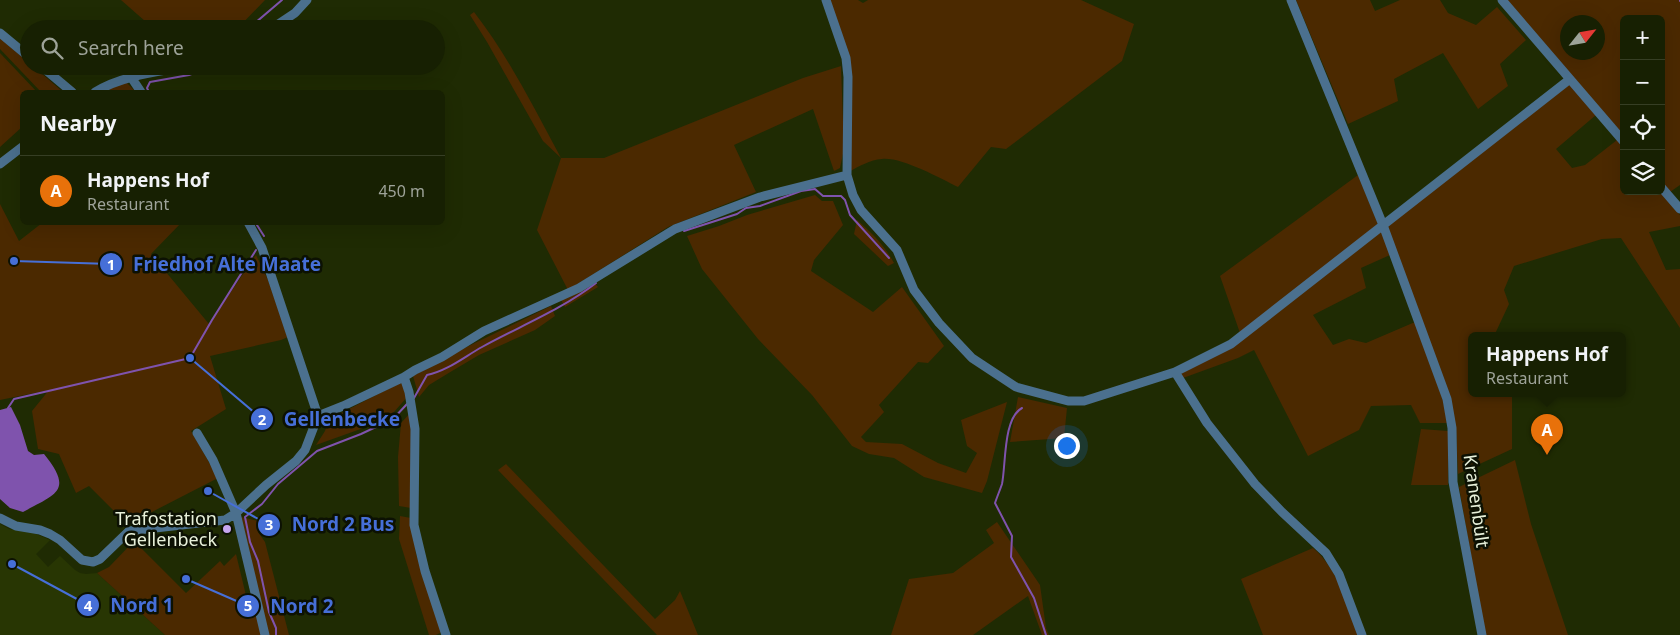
<!DOCTYPE html>
<html lang="en">
<head>
<meta charset="utf-8">
<style>
  :root { --surface:#172002; --page:#242d11; --text:#f1f3f6; --muted:#9ea399; --line:#363e24; --accent:#c7a6ef }
  body { margin:0; font-family:"Noto Sans",sans-serif; background:var(--page); color:var(--text) }
  .controls { position:absolute; right:15px; top:15px; display:grid; overflow:hidden; border-radius:8px; box-shadow:0 5px 20px #0002 }
  .controls button { width:45px; height:45px; display:grid; place-items:center; padding:0; border:0; border-bottom:1px solid var(--line); background:var(--surface); color:var(--text); font:25px sans-serif }
  .compass { position:absolute; left:1560px; top:15px; width:45px; height:45px; border-radius:50%; background:var(--surface); box-shadow:0 5px 20px #0002; rotate:59deg }
  .you { position:absolute; left:1066px; top:445px; width:18px; height:18px; margin:-12px; border:4px solid #fff; border-radius:50%; background:#1a73e8; box-shadow:0 0 0 8px #1a73e833 }
  .badge { display:grid; place-items:center; width:32px; height:32px; border-radius:50%; background:var(--accent); color:#fff; font-size:16px; font-weight:700 }
  .pin { position:absolute; translate:-50% -41px; filter:drop-shadow(0 1px 2px #0008) }
  .pin::after { content:''; position:absolute; top:26px; width:18px; height:15px; background:inherit; clip-path:polygon(0 0,100% 0,50% 100%) }
  .popup { position:absolute; left:1468px; top:332px; width:158px; height:65px; box-sizing:border-box; display:grid; place-content:center; border-radius:8px; background:var(--surface); filter:drop-shadow(0 1px 4px #0005); font-size:16px; white-space:nowrap; color:var(--muted) }
  .popup b { font-size:19px; color:var(--text) }
  .popup::after { content:''; position:absolute; left:50%; top:100%; margin-left:-10px; border:10px solid transparent; border-top-color:var(--surface) }
  .list { margin:0; padding:0; list-style:none }
  h2 { display:flex; justify-content:space-between; align-items:center; height:65px; margin:0; padding:0 20px; font-size:21px }
  h2 small { font-size:16px; font-weight:400; color:var(--muted) }
  .list li { display:grid; grid-template-columns:32px 1fr auto; gap:15px; align-items:center; box-sizing:border-box; height:70px; padding:0 20px; border-top:1px solid var(--line) }
  .list b { display:block; font-size:19px; white-space:nowrap }
  .list p { margin:0; font-size:16px; white-space:nowrap; color:var(--muted) }
  .list em { font-size:16px; font-style:normal; color:var(--muted) }
  .icon { flex:none; width:28px; height:28px; fill:none; stroke:currentColor; stroke-width:2; stroke-linecap:round; stroke-linejoin:round }
  .map { position:relative; flex:none; width:1680px; height:635px; overflow:hidden }
  .search { position:absolute; background:var(--surface); box-shadow:0 5px 20px #0002; left:20px; top:20px; width:425px; height:55px; display:flex; align-items:center; gap:12px; box-sizing:border-box; padding:0 18px; border-radius:28px; color:var(--muted); font-size:19px }
  .panel { position:absolute; background:var(--surface); box-shadow:0 5px 20px #0002; left:20px; top:90px; width:425px; height:135px; border-radius:8px }
  .map>svg:first-child { display:block }
  .built { fill:#283603 }
  .green { fill:#4b2900; fill-rule:evenodd }
  .water { fill:#7f53ad }
  .lines { fill:none; stroke-linecap:round; stroke-linejoin:round }
  .stream { stroke:#7f53ad; stroke-width:2 }
  .minor { stroke:#4b708e; stroke-width:9 }
  .poi-dot { fill:#c7a6ef; stroke:#0c1103; stroke-width:2 }
  .labels { text-anchor:middle; stroke-width:5; stroke-linejoin:round; paint-order:stroke }
  .street-label { font-size:18px; fill:#e8f1da; stroke:#0c1103 }
  .poi-label { font-size:18px; fill:#e8f1da; stroke:#0c1103; text-anchor:end }
  .leader { fill:none; stroke:#466fd8; stroke-width:2 }
  .callout-dot { fill:#466fd8; stroke:#0c1103; stroke-width:2 }
  .mark-label { font-size:15px; text-anchor:middle; font-weight:bold; fill:#fff }
  .callout-label { font-size:19px; text-anchor:middle; font-weight:bold; fill:#466fd8; stroke:#0c1103; stroke-width:5; stroke-linejoin:round; paint-order:stroke }
</style>
</head>
<body>
<div class="map">
<svg width="1680" height="635" viewBox="0 0 1680 635">
  <rect width="100%" height="100%" fill="#1f2b03"/>
  <!-- built -->
  <path class="built" d="M0,524L9,529L36,534L50,540L36,554L48,567L60,556L75,570L80,573L86,574L97,573L165,635H0Z"/>
  <!-- green -->
  <path class="green" d="M121,0H265L237,29H154Z
    M828,0H858L863,3L868,0H1081L1134,24L1122,61L1006,149L991,147L958,187C939,178 902,157 882,159C870,160 859,166 849,172L850,79Z
    M1296,0H1370L1375,11L1400,0H1440L1448,13L1476,25L1497,7L1526,40L1500,64L1508,86L1478,109L1443,53L1394,79L1398,101L1348,124Z
    M1506,0H1680V185L1670,192L1661,181V19H1624V138ZM1568,22H1598V52H1568Z
    M474,12C509,57 534,108 561,158H604L803,78L841,66L844,149L840,168L834,171L813,109L734,145L756,192L668,227L568,290L537,230L561,158L543,141L487,42L470,15Z
    M0,38L29,63V66H33L63,92H41L0,49Z
    M0,53L37,92H22V127L0,147Z
    M126,82L136,92H102Z
    M1570,84L1596,115L1556,149L1572,168L1585,165L1617,140L1624,148V191H1660L1680,215V226L1649,232L1666,270L1680,269V328L1621,238L1602,239L1514,266L1504,290L1509,304L1494,336H1472V394H1512V449L1458,474L1456,429L1387,226Z
    M1358,175L1378,224L1240,333L1220,276Z
    M815,195L822,201H833L843,225L814,260L811,271L873,312L902,287L944,346L928,363L918,362L879,405L884,412L861,437L866,442L902,444L938,463L966,473L977,453L967,446L961,420L1007,402L987,481L982,493L924,477L894,458L869,454L852,446L812,395L758,339L702,269L687,236L719,226L747,215Z
    M0,204L19,241L42,223H181L151,254L209,324L256,255L268,280L288,337L281,340L210,356L226,409L191,431L218,478L148,514L150,523L127,524L89,486L76,493L59,454L38,449L32,411L49,390L0,400Z
    M857,220C872,233 885,246 894,263L888,266L854,234Z
    M1382,230L1390,255L1361,268L1366,288L1313,315L1333,345L1349,339L1366,343L1415,322L1443,400L1447,423H1420L1411,405L1371,406L1359,430L1308,456L1254,350L1238,358L1183,378L1180,373L1230,348Z
    M594,282L598,287L565,307L561,300Z
    M551,306L555,316L535,330L479,355L452,371L429,385L419,397L413,376L444,358Z
    M403,381L408,396L394,412L369,426L316,445L325,431L328,420Z
    M1018,397L1067,408L1064,438L1010,442Z
    M411,412V508L399,506L398,457L401,423Z
    M1421,429L1448,431V485H1411Z
    M1515,460L1531,524L1568,635H1485L1459,487Z
    M506,464L655,619L675,600L680,591L698,635H657L498,470Z
    M400,516L411,518L416,554L442,632L436,635H429L399,539Z
    M241,517L258,521V532L265,542L289,635H268Z
    M997,522L1040,585L1046,628L1049,635H1042L1028,596L973,635H891L909,579L953,573L994,543L986,530Z
    M134,541L186,593L220,561L224,566L236,554L250,612L256,611L261,635H165L97,573L109,567Z
    M1313,548C1339,570 1347,605 1359,635H1263L1241,579Z"/>
  <!-- water -->
  <path class="water" d="M11,407L20,425L28,451L34,455L44,454C74,491 56,494 23,512L10,508L0,499V410Z"/>
  <g class="lines">
    <!-- stream -->
    <path class="stream" d="M1680,0V1
      M248,29L282,0
      M149,92L147,88L150,82L189,75L213,66
      M255,222L264,236
      M684,231L737,214L746,208L760,206L801,191L815,189L823,196H841L845,200L850,215L889,258
      M414,398L427,375C447,371 464,357 482,347C520,326 561,310 596,283
      M8,408L14,399L190,358L212,320L256,250
      M1022,408C1003,418 1006,465 1002,484C1000,490 997,497 995,503L1012,536L1011,557L1034,598L1046,635
      M276,635V628L269,612L258,561L250,542L245,517L262,504L278,484L317,451L361,434L393,419L407,404"/>
    <!-- minor -->
    <path class="minor" d="M826,0L846,58L848,77L847,175L853,195L861,210L897,250L914,290L939,323L972,358L1016,387L1068,401H1084L1175,372L1231,344L1570,79
      M1291,0L1383,225L1447,399L1452,428L1453,482L1482,635
      M1502,0L1624,142
      M271,29L295,13L307,0
      M0,33L29,57
      M41,66L72,92
      M131,77L141,92
      M95,92C123,75 158,72 190,66
      M0,164L22,147
      M1661,187L1680,209
      M1175,372L1207,423L1255,484L1282,512L1326,553L1339,574L1362,635
      M404,377L409,392L415,429L414,525L425,571L446,635
      M318,416L343,406L404,377L415,370L442,357L484,331L579,288L675,229L760,197L847,175
      M197,433L213,460L236,513L265,635
      M0,518L16,526L40,530L50,534L60,540L82,560L93,562L100,559L129,531L225,520L236,513L266,485L296,461L305,450L318,416L262,248L248,222"/>
  </g>
  <!-- markers -->
  <circle class="poi-dot" cx="227" cy="529" r="5"/>
  <g class="labels">
    <!-- street labels -->
    <g class="street-label">
      <text transform="translate(1476 501) rotate(82)" y="6">Kranenbült</text>
    </g>
    <!-- poi labels -->
    <g class="poi-label">
      <text x="217" y="525">Trafostation<tspan x="217" dy="21">Gellenbeck</tspan></text>
    </g>
  </g>
  <!-- callouts -->
  <path class="leader" d="M14 261L111 264M190 358L262 419M208 491L269 525M12 564L88 605M186 579L248 606"/>
  <g class="callout-dot">
    <circle cx="14" cy="261" r="5"/>
    <circle cx="190" cy="358" r="5"/>
    <circle cx="208" cy="491" r="5"/>
    <circle cx="12" cy="564" r="5"/>
    <circle cx="186" cy="579" r="5"/>
    <circle cx="111" cy="264" r="12"/>
    <circle cx="262" cy="419" r="12"/>
    <circle cx="269" cy="525" r="12"/>
    <circle cx="88" cy="605" r="12"/>
    <circle cx="248" cy="606" r="12"/>
  </g>
  <g class="mark-label">
    <text x="111" y="270">1</text>
    <text x="262" y="425">2</text>
    <text x="269" y="530">3</text>
    <text x="88" y="611">4</text>
    <text x="248" y="611">5</text>
  </g>
  <g class="callout-label">
    <text x="227" y="271">Friedhof Alte Maate</text>
    <text x="342" y="426">Gellenbecke</text>
    <text x="343" y="531">Nord 2 Bus</text>
    <text x="142" y="612">Nord 1</text>
    <text x="302" y="613">Nord 2</text>
  </g>
</svg>
<div class="controls">
<button>+</button>
<button>−</button>
<button><svg class="icon" aria-label="locate" viewBox="0 0 24 24"><circle cx="12" cy="12" r="6"/><path d="M12 2v4M12 18v4M2 12h4M18 12h4"/></svg></button>
<button><svg class="icon" aria-label="layers" viewBox="0 0 24 24"><path d="M12 4l9 5-9 5-9-5zM3 14l9 5 9-5"/></svg></button>
</div>
<svg class="compass" viewBox="-18 -18 36 36"><path d="M0-13l5 13h-10z" fill="#e53935"/><path d="M0 13l5-13h-10z" fill="#9ea399"/></svg>
<div class="you"></div>
<div class="pin badge" style="left:1547px;top:455px;background:#e8710a">A</div>
<div class="popup"><b>Happens Hof</b>Restaurant</div>
<div class="search"><svg class="icon" aria-label="search" viewBox="0 0 24 24"><circle cx="10" cy="10" r="6"/><path d="M15 15l6 6"/></svg>Search here</div>
<section class="panel">
<h2>Nearby<small></small></h2>
<ul class="list">
<li><span class="badge" style="background:#e8710a">A</span><div><b>Happens Hof</b><p>Restaurant</p></div><em>450 m</em></li>
</ul>
</section>
</div>
</body>
</html>
